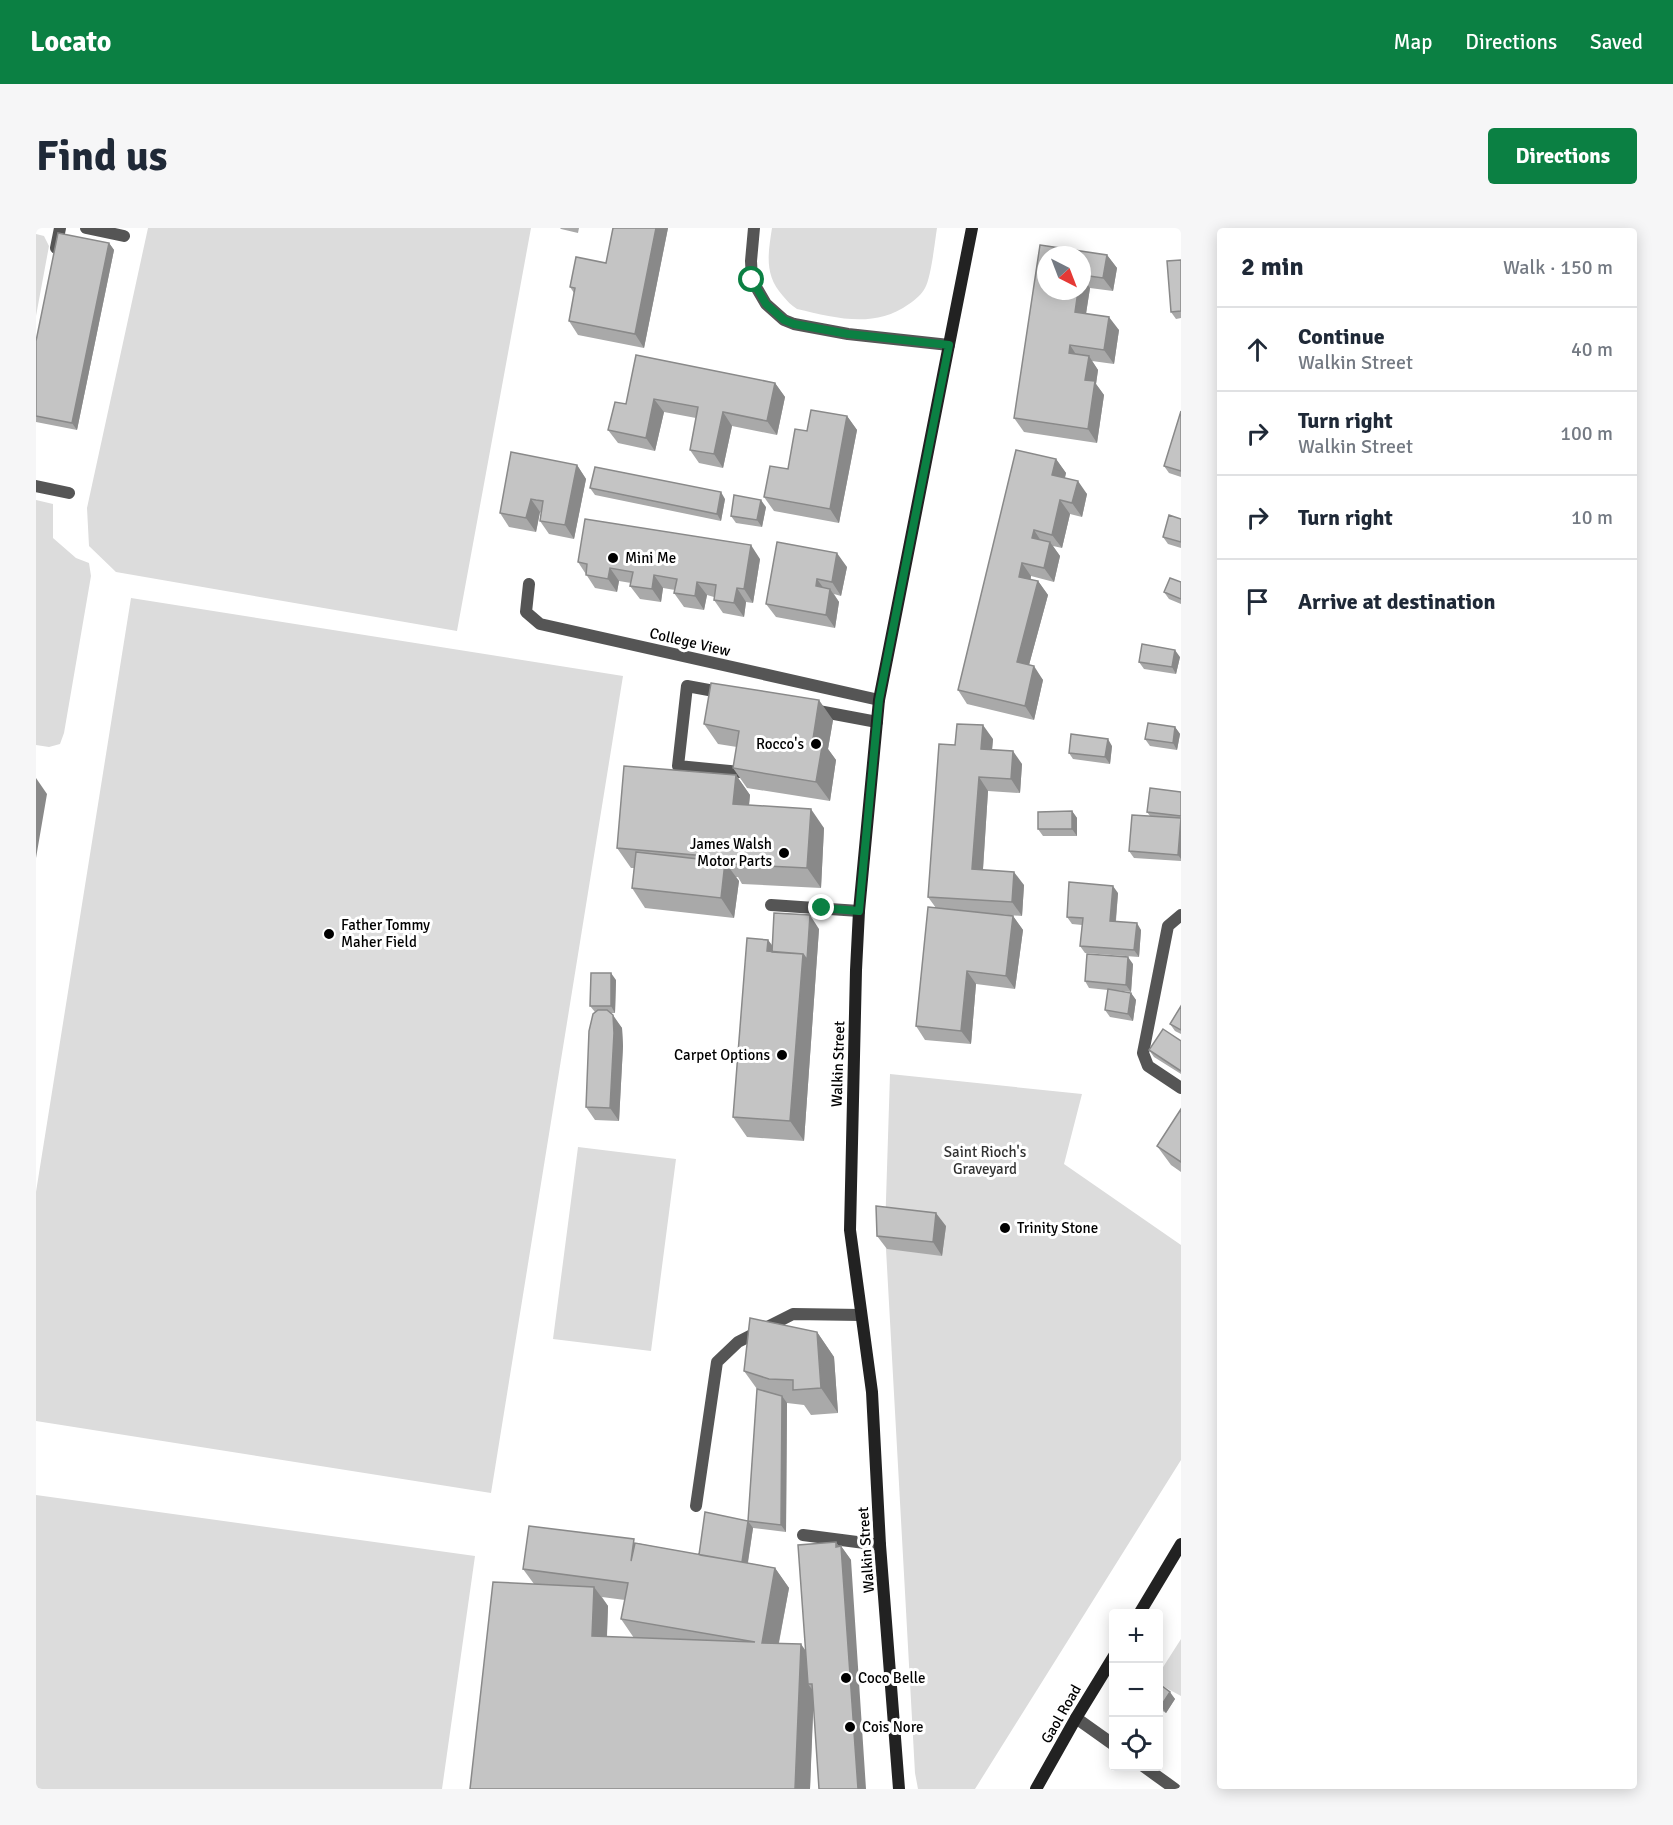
<!DOCTYPE html>
<html lang="en">
<head>
<meta charset="utf-8">
<style>
  :root { --surface:#fff; --page:#f6f6f7; --text:#1f2937; --muted:#747a83; --line:#e0e1e3; --accent:#0b8043 }
  body { margin:0; font-family:Signika,sans-serif; background:var(--page); color:var(--text) }
  .controls { position:absolute; right:18px; bottom:18px; display:grid; overflow:hidden; border-radius:6px; box-shadow:0 3px 15px #0003 }
  .controls button { width:54px; height:54px; display:grid; place-items:center; padding:0; border:0; border-bottom:2px solid var(--line); background:var(--surface); color:var(--text); font:30px sans-serif }
  .compass { position:absolute; left:1001px; top:18px; width:54px; height:54px; border-radius:50%; background:var(--surface); box-shadow:0 3px 15px #0003; rotate:138deg }
  .stop { position:absolute; width:18px; height:18px; margin:-14px; border:4px solid #0b8043; border-radius:50%; background:#fff }
  .stop.end { background:#0b8043; border-color:#fff; box-shadow:0 2px 6px #0008 }
  .list { margin:0; padding:0; list-style:none }
  h2 { display:flex; justify-content:space-between; align-items:center; height:78px; margin:0; padding:0 24px; font-size:26px }
  h2 small { font-size:20px; font-weight:400; color:var(--muted) }
  .list li { display:grid; grid-template-columns:39px 1fr auto; gap:18px; align-items:center; box-sizing:border-box; height:84px; padding:0 24px; border-top:2px solid var(--line) }
  .list b { display:block; font-size:22px; white-space:nowrap }
  .list p { margin:0; font-size:20px; white-space:nowrap; color:var(--muted) }
  .list em { font-size:20px; font-style:normal; color:var(--muted) }
  .icon { flex:none; width:33px; height:33px; fill:none; stroke:currentColor; stroke-width:2; stroke-linecap:round; stroke-linejoin:round }
  .map { position:relative; flex:none; width:1145px; height:1561px; overflow:hidden; border-radius:6px }
  header { display:flex; align-items:center; gap:36px; box-sizing:border-box; height:84px; padding:0 30px; background:var(--accent); color:#fff }
  header strong { font-size:28px }
  nav { display:flex; gap:33px; margin-inline-start:auto; font-size:21px }
  .intro { display:flex; align-items:center; justify-content:space-between; box-sizing:border-box; height:144px; padding:0 36px }
  h1 { margin:0; font-size:42px }
  .button { padding:15px 27px; border-radius:6px; background:var(--accent); color:#fff; font-size:21px; font-weight:700 }
  main { display:flex; gap:36px; padding:0 36px }
  aside { flex:1; background:var(--surface); border-radius:6px; box-shadow:0 3px 15px #0003 }
  .map>svg:first-child { display:block }
  .green { fill:#dcdcdc }
  .lines { fill:none; stroke-linecap:round; stroke-linejoin:round }
  .lane { stroke:#555; stroke-width:12 }
  .street { stroke:#555; stroke-width:12 }
  .secondary { stroke:#222; stroke-width:12 }
  .wall { fill:#a9a9a9; fill-rule:evenodd }
  .shaded-wall { fill:#898989 }
  .building { fill:#c4c4c4; stroke:#898989; stroke-width:1.5 }
  .route { stroke:#0b8043; stroke-width:8 }
  .poi-dot { fill:#000; stroke:#fff; stroke-width:2 }
  .labels { text-anchor:middle; stroke-width:6; stroke-linejoin:round; paint-order:stroke }
  .poi-label { font-size:15px; fill:#000; stroke:#fff; text-anchor:start }
  .street-label { font-size:15px; fill:#000; stroke:#fff }
  .park-label { font-size:15px; fill:#333; stroke:#fff }
</style>
</head>
<body>
<header>
<strong>Locato</strong>
<nav><a>Map</a><a>Directions</a><a>Saved</a></nav>
</header>
<div class="intro"><h1>Find us</h1><a class="button">Directions</a></div>
<main>
<div class="map">
<svg width="1145" height="1561" viewBox="0 0 1145 1561">
  <rect width="100%" height="100%" fill="#fff"/>
  <!-- green -->
  <path class="green" d="M112,0H495L421,403L80,344L53,318L51,280Z
    M736,0H901C899,13 895,50 889,60C886,66 879,72 873,76C838,101 800,90 761,81C755,77 751,73 747,68C728,47 732,26 736,0Z
    M0,6L8,8L13,18L0,88Z
    M0,272L17,276V310L40,330L53,335L55,348L28,505L24,516L13,519L0,517Z
    M95,370L587,448L455,1265L0,1193V964Z
    M854,846L1046,866L1028,936L1145,1017V1232L939,1561H882L879,1545L849,1003Z
    M542,919L640,931L615,1123L517,1111Z
    M0,1267L439,1328L406,1561H0Z
    M1145,1411V1468L1123,1456L1122,1447Z"/>
  <g class="lines">
    <!-- lane -->
    <path class="lane" d="M50,0L88,8
      M20,20L24,0
      M0,258L33,265
      M689,465L651,458L642,538L704,544
      M777,482L841,494
      M735,677L823,683
      M1145,687L1132,698L1107,825L1112,838L1145,860
      M660,1278L681,1134L702,1114L757,1086L825,1087
      M767,1307L844,1317"/>
    <!-- street -->
    <path class="street" d="M718,0L715,33L716,52L730,76L748,92L758,96L812,106L913,117
      M493,356L490,384L504,396L843,472
      M1040,1490L1078,1517
      M1107,1538L1139,1561"/>
    <!-- secondary -->
    <path class="secondary" d="M1103,1386L1145,1316
      M863,1561L844,1317L836,1164L814,1002L820,742L823,683L843,472L936,0
      M1000,1561L1040,1490L1078,1428"/>
  </g>
  <!-- wall -->
  <path class="wall" d="M524,0H543L542,5L525,1Z
    M577,0H632L608,120L542,107L533,93L538,65L534,59L570,35Z
    M73,15L78,22L41,202L0,194V113Z
    M1004,17L1071,27L1081,40L1077,63L1054,60L1050,86L1083,102L1078,136L1056,133L1062,142L1060,156L1068,167L1061,215L988,204L978,190ZM1010,27H1046V63Z
    M1145,32V90L1140,91L1135,84Z
    M600,127L739,155L749,169L741,207L696,198L687,240L663,235L654,222L660,190L628,184L619,223L582,215L572,202L590,176Z
    M1145,183V249L1133,245L1128,238Z
    M811,188L821,202L803,295L738,283L728,269L752,241L771,203Z
    M1020,231L1030,245L1029,250L1051,266L1046,289L1034,286L1026,320L1017,318L1024,328L1018,354L995,348V352L1002,353L1012,367L993,437L1007,452L998,492L931,476L922,462Z
    M541,237L550,251L538,311L513,306L504,293L505,285L504,284L500,304L473,299L464,285Z
    M554,260L689,271L685,293L559,267Z
    M730,279L726,299L700,295L695,288Z
    M1145,291V320L1132,316L1127,309Z
    M741,314L811,339L805,368L798,366L803,374L799,400L740,389L730,376Z
    M724,331L717,375L710,374L708,389L687,385L678,372V369L671,367L668,382L648,379L638,365L639,362L627,360L625,374L604,371L594,358L595,355L583,353L581,364L559,360L542,334Z
    M1145,354V376L1133,371L1128,364Z
    M1144,429L1140,446L1108,441L1103,434Z
    M797,492L792,521L800,532L794,573L711,560L697,540L701,519L682,516L668,496Z
    M1139,499L1144,506L1141,522L1114,518L1109,511Z
    M957,511L956,521L986,536L984,565L952,563L947,642L988,657L986,688L960,686L977,688L987,702L979,761L940,756L935,816L889,812L880,798L900,680L892,669L919,517Z
    M1076,518L1074,536L1037,531L1033,525Z
    M700,547L714,567L713,577L788,600L785,660L706,656L702,649H700L703,653L698,690L609,680L596,660L598,640H595L581,620Z
    M1145,564V633L1098,630L1093,623L1114,588L1111,584Z
    M1036,583L1041,590V608H1007L1002,601Z
    M1082,665L1080,693L1105,702L1103,729L1049,725L1044,718L1046,697L1036,696L1031,689Z
    M783,701L768,913L711,909L697,889L732,712L736,717Z
    M1097,736L1095,764L1078,762L1095,765L1100,772L1097,793L1074,789L1069,782L1072,762L1053,760L1049,753Z
    M580,752L579,785H574L586,800L587,818L583,893L559,892L550,879L559,784L554,778Z
    M1145,778V806L1139,803L1134,796Z
    M1145,813V846L1118,829L1113,822Z
    M1145,881V944L1135,937L1121,918Z
    M910,998L906,1028L851,1021L841,1008Z
    M781,1104L798,1129L802,1185L775,1187L768,1177L751,1175L750,1304L717,1300L712,1335L739,1340L753,1360L743,1415L770,1424L800,1314L803,1319L805,1318L815,1332L777,1478L774,1561L498,1356L487,1341L601,1315L663,1327L712,1293L721,1161L708,1143ZM566,1369L589,1372L585,1391L598,1410L571,1409L572,1378Z
    M1122,1455L1139,1471L1130,1485L1122,1480Z"/>
  <!-- shaded-wall -->
  <path class="shaded-wall" d="M620,0H632L608,120L599,106Z
    M73,15L78,22L41,202L36,195Z
    M1071,27L1081,40L1077,63L1067,50Z
    M1046,49L1054,60L1048,98L1039,84L1042,63H1046Z
    M1073,89L1083,102L1078,136L1068,122Z
    M1034,117L1043,131L1033,125Z
    M1053,128L1062,142L1060,156L1068,167L1061,215L1052,201L1049,152Z
    M739,155L749,169L741,207L731,193Z
    M618,171L628,184L619,223L610,210Z
    M687,184L696,198L687,240L678,226Z
    M811,188L821,202L803,295L794,281Z
    M1020,231L1030,245L1026,260L1016,247Z
    M541,237L550,251L538,311L529,297Z
    M1042,253L1051,266L1046,289L1036,275Z
    M685,264L689,271L685,293L681,286Z
    M495,271L504,284L500,304L490,290Z
    M725,272L730,279L726,299L721,292Z
    M1024,272L1034,286L1026,320L1016,307Z
    M998,302L1007,316L996,310Z
    M1014,314L1024,328L1018,354L1008,340Z
    M715,317L724,331L717,375L708,361Z
    M801,325L811,339L805,368L796,354Z
    M986,335L995,348L992,362L983,349Z
    M574,340L583,353L581,364L572,351Z
    M618,347L627,360L625,374L616,361Z
    M781,351L791,365L780,358Z
    M1002,353L1012,367L990,448L981,434Z
    M661,354L671,367L668,382L659,368Z
    M701,360L710,374L708,389L698,375Z
    M794,361L803,374L799,400L790,387Z
    M1139,422L1144,429L1140,446L1136,439Z
    M998,438L1007,452L998,492L989,478Z
    M783,472L797,492L792,521L800,532L794,573L780,554L777,511Z
    M947,497L957,511L955,534L945,521Z
    M1139,499L1144,506L1141,522L1137,515Z
    M1072,511L1076,518L1074,536L1069,529Z
    M977,523L986,536L984,565L975,551Z
    M700,547L714,567L711,596L697,576Z
    M943,549L952,563L946,655L936,641Z
    M0,550L11,566L0,630Z
    M775,581L788,600L785,660L771,640Z
    M1036,583L1041,590V608L1036,601Z
    M1145,590V631L1142,627Z
    M689,634L703,653L698,690L685,670Z
    M978,644L988,657L986,688L976,674Z
    M1077,658L1082,665L1079,700L1074,693Z
    M774,687L783,701L768,913L754,893L767,726Z
    M977,688L987,702L979,761L970,748Z
    M1101,695L1105,702L1103,729L1098,722Z
    M732,712L745,730L731,723Z
    M1092,729L1097,736L1095,764L1090,757Z
    M931,743L940,756L935,816L925,803Z
    M575,745L580,752L579,785L575,778Z
    M1095,765L1100,772L1097,793L1092,786Z
    M577,787L586,800L587,818L583,893L574,880Z
    M900,985L910,998L906,1028L897,1014Z
    M781,1104L798,1129L802,1185L785,1160Z
    M746,1168L751,1175L750,1304L745,1297Z
    M712,1293L717,1300L709,1352L704,1345Z
    M800,1314L806,1323L805,1318L815,1332L830,1561H822Z
    M739,1340L753,1360L739,1434L726,1415Z
    M558,1359L572,1378L570,1428L556,1408Z
    M765,1416L779,1436L776,1456H772L778,1464L774,1561H759Z
    M1134,1464L1139,1471L1130,1485L1125,1478Z"/>
  <!-- building -->
  <path class="building" d="M577,0H620L599,106L533,93L539,60L534,59L540,29L570,35Z
    M22,5L73,15L36,195L0,188V113Z
    M1004,17L1071,27L1067,50L1046,47V27H1010V63H1042L1039,84L1073,89L1068,122L1034,117L1033,125L1053,128L1049,152L1059,153L1052,201L978,190Z
    M1145,32V83L1135,84L1131,33Z
    M600,127L739,155L731,193L687,184L678,226L654,222L662,179L618,171L610,210L572,202L579,174L590,176Z
    M775,182L811,188L794,281L728,269L734,238L752,241L759,201L771,203Z
    M1145,183V243L1128,238Z
    M980,222L1020,231L1016,247L1042,253L1036,275L1024,272L1016,307L998,302L996,310L1014,314L1008,340L986,335L983,349L1002,353L981,434L998,438L989,478L922,462Z
    M475,224L541,237L529,297L504,293L507,273L500,272L495,271L490,290L464,285Z
    M559,239L685,264L681,286L554,260Z
    M698,267L725,272L721,292L695,288Z
    M1133,287L1145,291V314L1127,309Z
    M549,291L715,317L708,361L701,360L698,375L678,372L680,357L661,354L659,368L638,365L641,351L618,347L616,361L594,358L597,344L574,340L572,351L550,347L551,336L542,334Z
    M741,314L801,325L796,354L781,351L780,358L794,361L790,387L730,376Z
    M1134,350L1145,354V371L1128,364Z
    M1106,416L1139,422L1136,439L1103,434Z
    M675,455L783,472L777,511L787,513L780,554L697,540L703,503L668,496Z
    M1112,495L1139,499L1137,515L1109,511Z
    M921,496L947,497L945,521L977,523L975,551L943,549L936,641L978,644L976,674L892,669L903,516L919,517Z
    M1035,506L1072,511L1069,529L1033,525Z
    M588,538L700,547L697,576L775,581L771,640L693,636L692,630L581,620Z
    M1114,560L1145,564V588L1111,584Z
    M1036,583V601H1002V584Z
    M1096,587L1145,590L1142,627L1093,623Z
    M600,624L689,634L685,670L596,660Z
    M1033,654L1077,658L1074,693L1101,695L1098,722L1044,718L1047,690L1031,689Z
    M892,679L977,688L970,748L931,743L925,803L880,798Z
    M738,685L774,687L771,732L767,726L736,724Z
    M711,710L732,712L731,723L767,726L754,893L697,889Z
    M1051,726L1092,729L1090,757L1049,753Z
    M555,745H575V778H554Z
    M1072,761L1095,765L1092,786L1069,782Z
    M1145,778V802L1134,796Z
    M562,782H571L577,787L578,805L574,880L550,879L553,803L557,786Z
    M1127,801L1145,813V843L1113,822Z
    M1145,881V934L1121,918Z
    M840,978L900,985L897,1014L841,1008Z
    M714,1090L781,1104L785,1160L757,1162V1152L733,1151L708,1143Z
    M721,1161L746,1168L745,1297L712,1293Z
    M669,1284L712,1293L706,1334L663,1327Z
    M493,1298L598,1311L595,1333L599,1315L739,1340L726,1415L765,1416L759,1561H434L457,1354L558,1359L556,1408L719,1414L585,1391L592,1355L487,1341Z
    M800,1314V1319L805,1318L822,1561H783L776,1456H772L762,1317Z
    M1122,1455L1134,1464L1125,1478L1122,1476Z"/>
  <g class="lines">
    <!-- route -->
    <path class="route" d="M716,52L730,76L748,92L758,96L812,106L913,117L843,472L823,683L786,680"/>
  </g>
  <!-- markers -->
  <g class="poi-dot">
    <circle cx="577" cy="330" r="6"/>
    <circle cx="780" cy="516" r="6"/>
    <circle cx="748" cy="625" r="6"/>
    <circle cx="293" cy="706" r="6"/>
    <circle cx="746" cy="827" r="6"/>
    <circle cx="969" cy="1000" r="6"/>
    <circle cx="810" cy="1450" r="6"/>
    <circle cx="814" cy="1499" r="6"/>
  </g>
  <g class="labels">
    <!-- poi labels -->
    <g class="poi-label">
      <text x="589" y="335">Mini Me</text>
      <text x="768" y="521" text-anchor="end">Rocco's</text>
      <text x="736" y="621" text-anchor="end">James Walsh<tspan x="736" dy="17">Motor Parts</tspan></text>
      <text x="305" y="702">Father Tommy<tspan x="305" dy="17">Maher Field</tspan></text>
      <text x="734" y="832" text-anchor="end">Carpet Options</text>
      <text x="981" y="1005">Trinity Stone</text>
      <text x="822" y="1455">Coco Belle</text>
      <text x="826" y="1504">Cois Nore</text>
    </g>
    <!-- street labels -->
    <g class="street-label">
      <text transform="translate(654 414) rotate(13)" y="5">College View</text>
      <text transform="translate(802 836) rotate(-88)" y="5">Walkin Street</text>
      <text transform="translate(830 1322) rotate(-94)" y="5">Walkin Street</text>
      <text transform="translate(1025 1486) rotate(-60)" y="5">Gaol Road</text>
    </g>
    <!-- park labels -->
    <g class="park-label">
      <text x="949" y="929">Saint Rioch's<tspan x="949" dy="17">Graveyard</tspan></text>
    </g>
  </g>
</svg>
<div class="controls">
<button>+</button>
<button>−</button>
<button><svg class="icon" aria-label="locate" viewBox="0 0 24 24"><circle cx="12" cy="12" r="6"/><path d="M12 2v4M12 18v4M2 12h4M18 12h4"/></svg></button>
</div>
<svg class="compass" viewBox="-18 -18 36 36"><path d="M0-13l5 13h-10z" fill="#e53935"/><path d="M0 13l5-13h-10z" fill="#747a83"/></svg>
<div class="stop" style="left:716px;top:52px"></div>
<div class="stop end" style="left:786px;top:680px"></div>
</div>
<aside>
<h2>2 min<small>Walk · 150 m</small></h2>
<ul class="list">
<li><svg class="icon" aria-label="ahead" viewBox="0 0 24 24"><path d="M12 20V5M6 11l6-6 6 6"/></svg><div><b>Continue</b><p>Walkin Street</p></div><em>40 m</em></li>
<li><svg class="icon" aria-label="right" viewBox="0 0 24 24"><path d="M7 20v-9h11M14 6l5 5-5 5"/></svg><div><b>Turn right</b><p>Walkin Street</p></div><em>100 m</em></li>
<li><svg class="icon" aria-label="right" viewBox="0 0 24 24"><path d="M7 20v-9h11M14 6l5 5-5 5"/></svg><div><b>Turn right</b></div><em>10 m</em></li>
<li><svg class="icon" aria-label="arrive" viewBox="0 0 24 24"><path d="M6 21V4h12l-3 4 3 4H6"/></svg><div><b>Arrive at destination</b></div></li>
</ul>
</aside>
</main>
</body>
</html>
